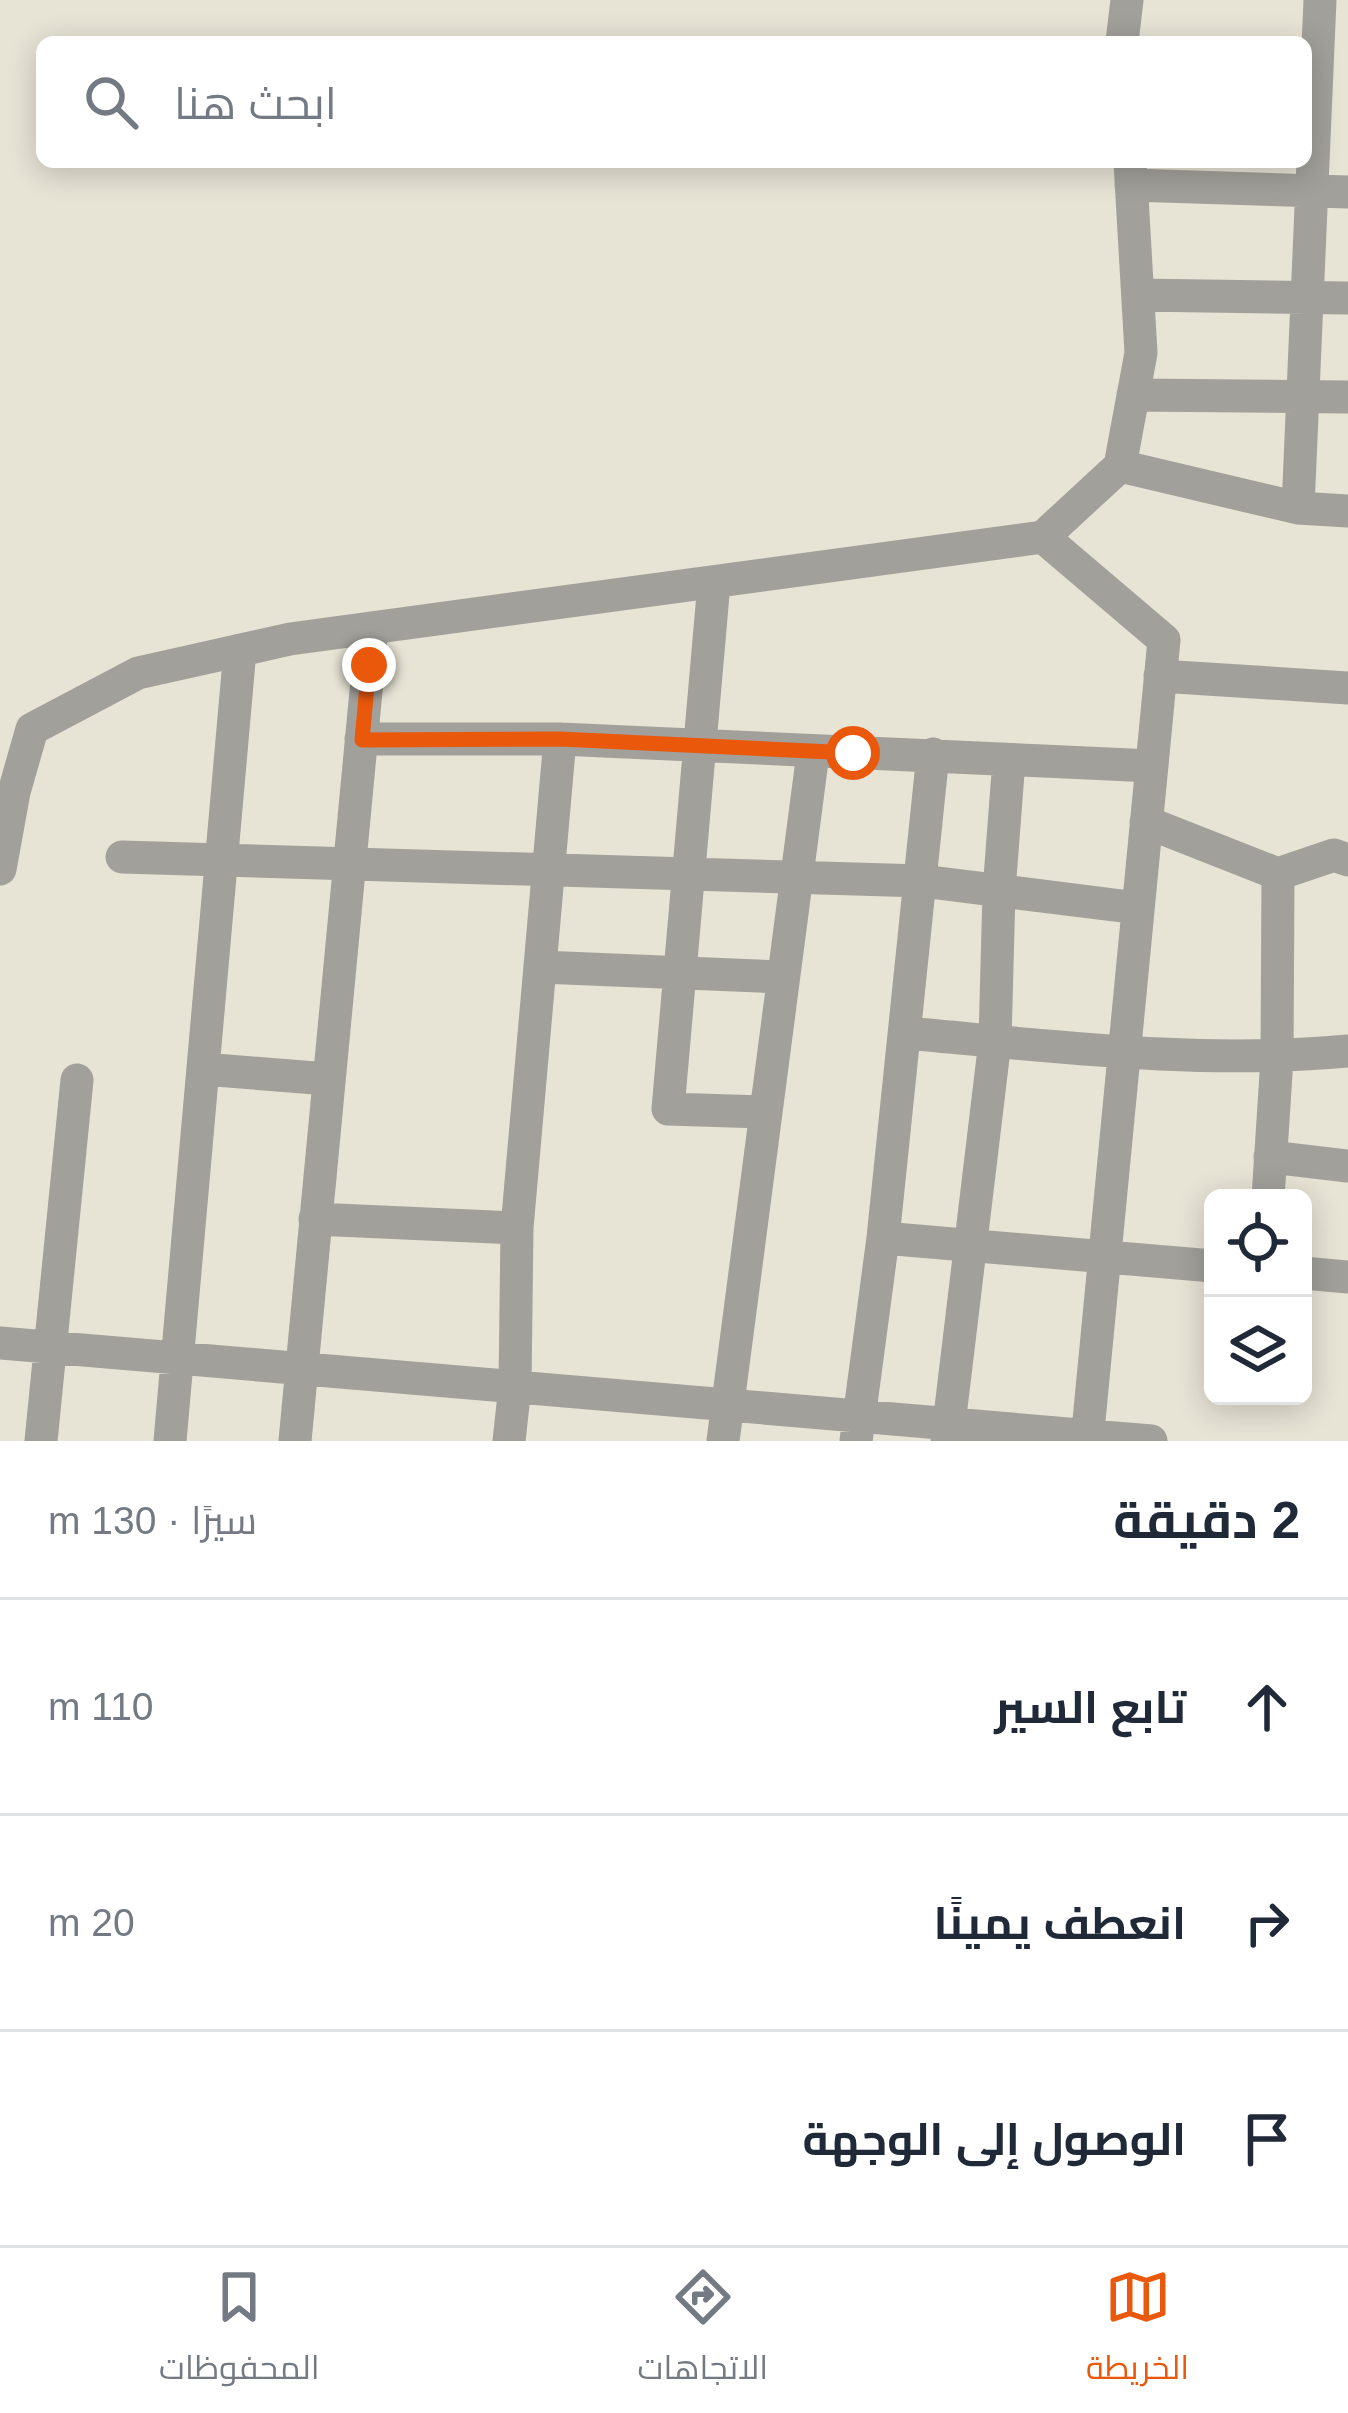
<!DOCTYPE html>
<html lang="ar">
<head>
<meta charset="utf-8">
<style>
  :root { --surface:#fff; --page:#f6f6f7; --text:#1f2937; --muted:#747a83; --line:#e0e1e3; --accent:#ea580c }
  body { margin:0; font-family:Helvetica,Cairo,sans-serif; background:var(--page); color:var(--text); direction:rtl }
  .controls { position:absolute; right:36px; bottom:36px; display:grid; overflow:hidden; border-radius:18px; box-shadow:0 6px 30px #0003 }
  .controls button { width:108px; height:108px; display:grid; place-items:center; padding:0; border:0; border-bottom:3px solid var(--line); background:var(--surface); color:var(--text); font:60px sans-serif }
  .stop { position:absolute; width:36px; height:36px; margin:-27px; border:9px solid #ea580c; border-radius:50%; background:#fff }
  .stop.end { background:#ea580c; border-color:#fff; box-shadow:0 3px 12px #0008 }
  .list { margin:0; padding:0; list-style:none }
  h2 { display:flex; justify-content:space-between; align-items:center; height:156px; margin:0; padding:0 48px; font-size:51px }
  h2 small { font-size:39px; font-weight:400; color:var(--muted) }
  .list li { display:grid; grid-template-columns:78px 1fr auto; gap:36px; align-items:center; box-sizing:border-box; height:216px; padding:0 48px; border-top:3px solid var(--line) }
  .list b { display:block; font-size:45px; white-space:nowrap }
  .list em { font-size:39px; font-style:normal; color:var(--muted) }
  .icon { flex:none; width:66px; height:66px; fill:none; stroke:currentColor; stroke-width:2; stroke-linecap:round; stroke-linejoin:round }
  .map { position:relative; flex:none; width:1348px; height:1441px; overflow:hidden; direction:ltr }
  .search { position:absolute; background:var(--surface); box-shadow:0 6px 30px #0003; left:36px; right:36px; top:36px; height:132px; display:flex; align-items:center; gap:30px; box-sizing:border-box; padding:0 42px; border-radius:18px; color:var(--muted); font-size:45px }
  .sheet { height:804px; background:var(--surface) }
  nav { display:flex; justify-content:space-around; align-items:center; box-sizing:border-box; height:168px; border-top:3px solid var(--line); background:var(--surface); font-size:33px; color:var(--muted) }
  nav a { display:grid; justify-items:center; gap:6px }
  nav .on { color:var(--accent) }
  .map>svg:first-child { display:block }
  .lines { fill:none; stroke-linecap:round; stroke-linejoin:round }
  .minor { stroke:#a1a09a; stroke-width:33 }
  .route { stroke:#ea580c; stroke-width:15 }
</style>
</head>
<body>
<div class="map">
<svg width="1348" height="1441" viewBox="0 0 1348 1441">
  <rect width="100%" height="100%" fill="#e7e3d5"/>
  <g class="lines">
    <!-- minor -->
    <path class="minor" d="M1122,42L1127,0
      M1131,185L1348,192
      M1138,295L1348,298
      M1133,395L1348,397
      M1120,466L1298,508L1348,511
      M1298,508L1320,0
      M1043,537L1164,640L1087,1441
      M714,583L668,1109L764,1112
      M1160,676L1348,688
      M361,739H560L1152,766
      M1146,822L1278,874L1334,855L1348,860
      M122,857L922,881L1138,908
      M0,869L14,792L32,729L138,673L290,639L1043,537L1120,466L1141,353L1130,162
      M541,967L781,977
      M905,1033C1053,1046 1200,1065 1348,1051
      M203,1069L328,1079
      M1270,1157L1348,1166
      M1268,1198L1277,1058L1278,874
      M315,1219L517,1228
      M883,1238L1213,1266
      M1303,1273L1348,1277
      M0,1343L1151,1441
      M41,1441L77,1080
      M170,1441L240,650
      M295,1441L372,628
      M509,1441L515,1386L517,1228L560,739
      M723,1441L813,753
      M856,1441L883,1238L933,754
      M947,1441L995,1041L999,891L1009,760"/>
  </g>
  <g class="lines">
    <!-- route -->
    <path class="route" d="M369,665L362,740L560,739L853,753"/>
  </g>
</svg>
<div class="controls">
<button><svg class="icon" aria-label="locate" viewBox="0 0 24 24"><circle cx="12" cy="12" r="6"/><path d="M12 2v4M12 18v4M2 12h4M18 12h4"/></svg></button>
<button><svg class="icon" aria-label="layers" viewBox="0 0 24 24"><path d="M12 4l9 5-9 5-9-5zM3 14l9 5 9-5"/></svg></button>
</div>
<div class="stop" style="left:853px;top:753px"></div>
<div class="stop end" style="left:369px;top:665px"></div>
<div class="search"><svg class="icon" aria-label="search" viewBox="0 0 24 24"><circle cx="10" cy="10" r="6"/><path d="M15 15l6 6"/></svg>ابحث هنا</div>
</div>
<section class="sheet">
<h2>2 دقيقة<small>سيرًا · 130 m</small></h2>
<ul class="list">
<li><svg class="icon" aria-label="ahead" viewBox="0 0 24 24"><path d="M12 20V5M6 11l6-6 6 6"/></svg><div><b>تابع السير</b></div><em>110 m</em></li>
<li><svg class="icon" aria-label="right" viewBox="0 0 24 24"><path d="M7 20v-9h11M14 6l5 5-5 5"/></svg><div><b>انعطف يمينًا</b></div><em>20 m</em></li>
<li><svg class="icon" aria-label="arrive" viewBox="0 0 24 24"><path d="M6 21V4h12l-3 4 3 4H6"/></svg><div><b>الوصول إلى الوجهة</b></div></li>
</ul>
</section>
<nav>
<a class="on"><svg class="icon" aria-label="map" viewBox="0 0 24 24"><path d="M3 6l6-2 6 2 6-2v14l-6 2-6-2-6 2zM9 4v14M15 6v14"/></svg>الخريطة</a>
<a><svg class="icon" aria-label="directions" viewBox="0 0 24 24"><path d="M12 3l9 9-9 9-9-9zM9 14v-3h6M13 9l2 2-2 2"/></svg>الاتجاهات</a>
<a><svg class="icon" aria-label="saved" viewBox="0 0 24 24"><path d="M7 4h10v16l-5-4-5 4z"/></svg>المحفوظات</a>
</nav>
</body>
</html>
